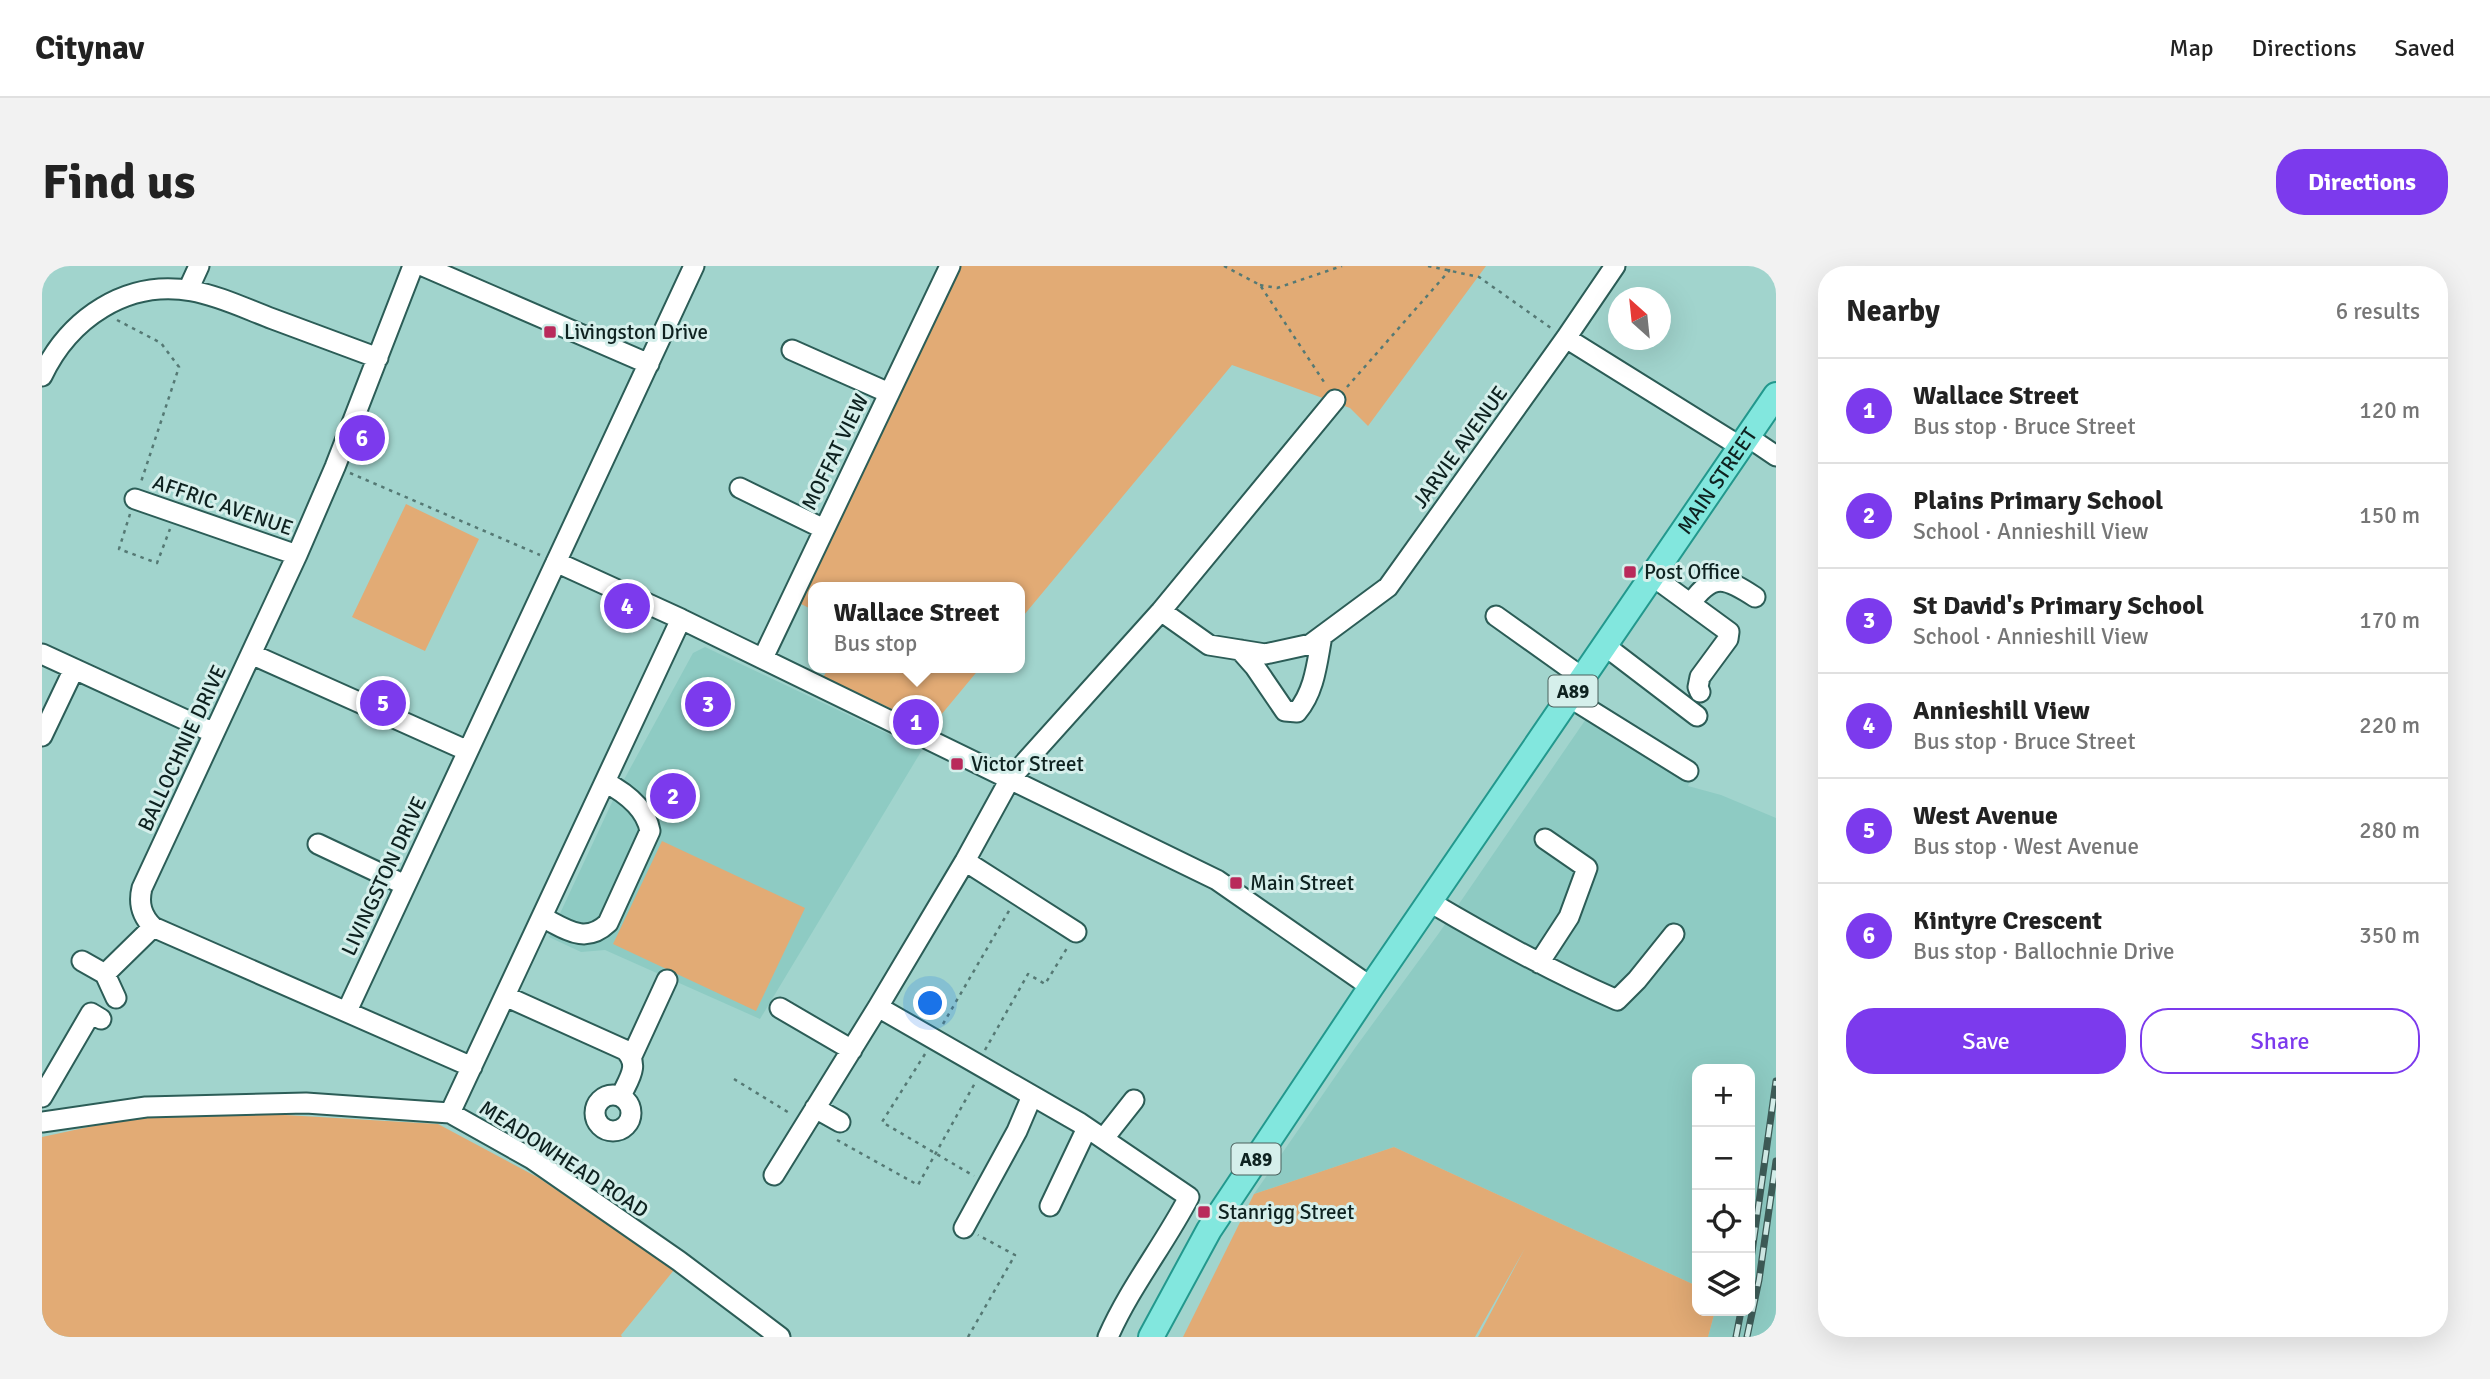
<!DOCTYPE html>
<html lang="en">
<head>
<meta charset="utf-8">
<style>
  :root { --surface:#fff; --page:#f2f2f2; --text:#222; --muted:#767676; --line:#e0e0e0; --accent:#7c3aed }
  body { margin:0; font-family:Signika,sans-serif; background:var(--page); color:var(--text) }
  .controls { position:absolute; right:21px; bottom:21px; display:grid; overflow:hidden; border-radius:14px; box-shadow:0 7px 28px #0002 }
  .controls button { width:63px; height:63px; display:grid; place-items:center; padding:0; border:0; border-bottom:2px solid var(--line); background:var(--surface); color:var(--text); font:35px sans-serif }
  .compass { position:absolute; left:1566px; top:21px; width:63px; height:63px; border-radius:50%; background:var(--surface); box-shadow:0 7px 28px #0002; rotate:333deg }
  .you { position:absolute; left:889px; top:738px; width:24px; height:24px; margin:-18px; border:5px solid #fff; border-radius:50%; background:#1a73e8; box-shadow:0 0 0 10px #1a73e833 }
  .badge { display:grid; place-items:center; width:46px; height:46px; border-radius:50%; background:var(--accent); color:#fff; font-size:23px; font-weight:700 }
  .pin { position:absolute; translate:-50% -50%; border:4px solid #fff; box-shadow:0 2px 7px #0006 }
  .popup { position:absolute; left:766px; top:316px; width:217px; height:91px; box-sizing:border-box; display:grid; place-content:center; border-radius:14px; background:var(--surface); filter:drop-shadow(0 2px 5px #0005); font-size:23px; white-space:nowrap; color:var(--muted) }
  .popup b { font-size:26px; color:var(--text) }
  .popup::after { content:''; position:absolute; left:50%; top:100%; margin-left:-14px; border:14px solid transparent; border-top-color:var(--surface) }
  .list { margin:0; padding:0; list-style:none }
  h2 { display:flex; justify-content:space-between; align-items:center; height:91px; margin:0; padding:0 28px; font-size:30px }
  h2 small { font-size:23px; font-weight:400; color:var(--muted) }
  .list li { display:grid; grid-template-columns:46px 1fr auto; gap:21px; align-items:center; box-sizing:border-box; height:105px; padding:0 28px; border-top:2px solid var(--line) }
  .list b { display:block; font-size:26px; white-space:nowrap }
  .list p { margin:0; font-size:23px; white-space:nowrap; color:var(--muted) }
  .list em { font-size:23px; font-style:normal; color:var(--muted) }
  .actions { display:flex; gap:14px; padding:21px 28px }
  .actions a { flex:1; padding:16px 0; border:2px solid var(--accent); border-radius:28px; text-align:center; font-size:24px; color:var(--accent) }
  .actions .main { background:var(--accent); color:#fff }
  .icon { flex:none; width:38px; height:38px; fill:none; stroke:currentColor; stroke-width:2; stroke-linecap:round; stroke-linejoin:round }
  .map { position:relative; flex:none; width:1734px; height:1071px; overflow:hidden; border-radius:28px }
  header { display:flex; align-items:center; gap:42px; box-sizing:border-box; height:98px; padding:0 35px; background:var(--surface); border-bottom:2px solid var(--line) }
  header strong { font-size:33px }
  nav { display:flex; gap:38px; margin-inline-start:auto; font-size:24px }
  .intro { display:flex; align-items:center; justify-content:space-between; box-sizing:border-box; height:168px; padding:0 42px }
  h1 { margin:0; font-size:49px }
  .button { padding:18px 32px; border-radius:28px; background:var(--accent); color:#fff; font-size:24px; font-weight:700 }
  main { display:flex; gap:42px; padding:0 42px }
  aside { flex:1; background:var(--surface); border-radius:28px; box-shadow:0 7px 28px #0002 }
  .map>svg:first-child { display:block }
  .built { fill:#8ecbc3 }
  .green { fill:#e2ab75 }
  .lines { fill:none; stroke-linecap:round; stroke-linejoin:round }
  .minor-casing { stroke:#2c5d57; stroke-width:23 }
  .major-casing { stroke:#23988d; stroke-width:28 }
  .path { stroke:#557974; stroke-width:2.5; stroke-dasharray:3.5 5; stroke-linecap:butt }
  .minor { stroke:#fff; stroke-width:19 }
  .major { stroke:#82e7de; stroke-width:24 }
  .rail-casing { stroke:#3e5c58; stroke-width:7 }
  .rail { stroke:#d5efeb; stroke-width:4.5; stroke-dasharray:13; stroke-linecap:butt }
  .poi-dot { fill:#b92a5b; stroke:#d5efeb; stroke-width:2.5 }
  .labels { text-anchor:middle; stroke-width:6; stroke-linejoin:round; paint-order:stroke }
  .shield { fill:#d5efeb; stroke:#4a605d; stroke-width:2 }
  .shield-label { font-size:19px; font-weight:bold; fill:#0e2220 }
  .poi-label { font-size:21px; fill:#0e2220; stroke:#d5efeb; text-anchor:start }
  .street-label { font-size:21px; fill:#0e2220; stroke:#d5efeb }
</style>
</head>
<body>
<header>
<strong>Citynav</strong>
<nav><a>Map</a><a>Directions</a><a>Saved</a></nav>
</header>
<div class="intro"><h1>Find us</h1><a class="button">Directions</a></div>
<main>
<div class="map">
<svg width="1734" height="1071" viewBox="0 0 1734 1071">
  <rect width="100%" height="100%" fill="#a1d4cd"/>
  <!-- built -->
  <path class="built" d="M663,381L880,484L718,753L563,684L539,686L507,671L572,532L651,387Z
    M1555,437L1655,500L1646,520L1679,529L1734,552V1071H1666L1673,1045H1708V803H1655V1020L1352,881L1212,928L1313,782L1397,667Z"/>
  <!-- green -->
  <path class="green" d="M917,0H1444L1326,160L1308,142L1190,99L977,355V321H771V344L759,338Z
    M364,238L437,273L383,385L310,351Z
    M787,402H938L889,461L781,411Z
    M620,575L763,642L714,745L571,678Z
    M102,849H243L396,858L497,912L632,1004L579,1069L580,1071H0V871Z
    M1352,881L1655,1020V1045H1673L1666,1071H1436L1483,982L1433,1071H1141L1212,928Z"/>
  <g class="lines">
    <defs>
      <path id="minor" d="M371,0L293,201L255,289L100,622C96,638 100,650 111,661L430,801
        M381,0L607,98
        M146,24L157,0
        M1524,72L1699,181
        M750,84L847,127
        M0,110C27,53 84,13 150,25C178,30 204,43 231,53C266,66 301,79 336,92
        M1706,171L1734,190
        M698,222L782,263
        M93,233L255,289
        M514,296L639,353L1175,614L1329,721
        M1609,309L1687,366L1686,373L1658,411L1656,421L1658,426
        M1649,337C1671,306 1684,312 1713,331
        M1119,345L1167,379L1223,388L1269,378L1346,321L1524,72L1573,0
        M1454,350L1541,412
        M1562,379L1655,450
        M1198,384L1213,401L1243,445L1255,446C1273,425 1275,396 1280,370
        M0,388L172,467
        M209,388L426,485
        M721,392L908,0
        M1527,431L1646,505
        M0,470L32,403
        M276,578L363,619
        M923,595L1034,666
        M1388,636C1449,672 1510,706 1575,734L1595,714L1632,668
        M500,651C524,663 543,679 566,657L608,565C604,542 582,526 563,516
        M40,695L63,708L74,732
        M1497,697L1527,651L1545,602L1503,573
        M63,708L111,661
        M463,730L583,784C599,799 586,814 579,830
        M836,741L1038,857L1147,931C1122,979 1088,1021 1066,1071
        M738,742L810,784
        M305,745L652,0
        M590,790L625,714
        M553 847a18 18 0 1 1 36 0a18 18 0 1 1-36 0Z
        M0,831L49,747L59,753
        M773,842L798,856
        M408,847L639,353
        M0,856L104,841L264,837L408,847L490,893L637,995L738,1071
        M1062,872L1092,834
        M732,909L836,741L923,595L968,513L1119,345L1293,134
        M1008,940L1045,862
        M922,962L975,865L990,830"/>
      <g id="major">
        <path id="s1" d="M1109,1071L1167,964L1329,721L1734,129"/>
      </g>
    </defs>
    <!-- minor casing -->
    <use href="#minor" class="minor-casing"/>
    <!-- major casing -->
    <use href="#major" class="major-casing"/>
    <!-- path -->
    <path class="path" d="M1182,0L1218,19L1284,119
      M1386,0L1437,11L1509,62
      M1218,19L1235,22L1300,0
      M75,54L119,77L137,101L99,216
      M1305,121L1407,5V0
      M308,207L498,289
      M88,248L77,283L115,297L128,263
      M901,758L968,643
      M943,784L986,708L1003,718L1025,682
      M883,788L840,856L932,910
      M692,813L749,848
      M795,874L876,919L933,817
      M926,1071L973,989L936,969"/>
    <!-- minor -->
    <use href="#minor" class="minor"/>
    <!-- major -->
    <use href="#major" class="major"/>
    <defs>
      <path id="rail" d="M1708,1000L1734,815
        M1694,1071L1699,1045
        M1705,1071L1717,1014L1734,895"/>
    </defs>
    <!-- rail casing -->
    <use href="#rail" class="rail-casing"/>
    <!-- rail -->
    <use href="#rail" class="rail"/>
  </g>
  <!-- markers -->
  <g class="poi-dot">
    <rect x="501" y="59" width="14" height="14" rx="3.5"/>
    <rect x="1581" y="299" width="14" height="14" rx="3.5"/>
    <rect x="908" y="491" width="14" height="14" rx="3.5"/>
    <rect x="1187" y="610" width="14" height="14" rx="3.5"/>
    <rect x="1155" y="939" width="14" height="14" rx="3.5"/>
  </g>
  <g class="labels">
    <!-- shield labels -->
    <g class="shield">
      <rect x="1506.5" y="409.5" width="49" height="31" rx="5"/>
      <rect x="1189.5" y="877.5" width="49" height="31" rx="5"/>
    </g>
    <g class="shield-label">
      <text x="1531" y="432">A89</text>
      <text x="1214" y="900">A89</text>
    </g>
    <!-- poi labels -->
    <g class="poi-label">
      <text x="522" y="73">Livingston Drive</text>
      <text x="1602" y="313">Post Office</text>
      <text x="929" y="505">Victor Street</text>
      <text x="1208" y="624">Main Street</text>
      <text x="1176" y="953">Stanrigg Street</text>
    </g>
    <!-- street labels -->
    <g class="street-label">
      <text transform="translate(1418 181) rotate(-54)" y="7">JARVIE AVENUE</text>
      <text transform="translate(793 186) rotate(-64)" y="7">MOFFAT VIEW</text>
      <text dy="7" stroke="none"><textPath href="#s1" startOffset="1027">MAIN STREET</textPath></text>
      <text transform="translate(181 239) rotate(19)" y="7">AFFRIC AVENUE</text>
      <text transform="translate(140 482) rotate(-65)" y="7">BALLOCHNIE DRIVE</text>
      <text transform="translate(342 610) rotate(-65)" y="7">LIVINGSTON DRIVE</text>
      <text transform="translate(522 893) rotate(33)" y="7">MEADOWHEAD ROAD</text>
    </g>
  </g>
</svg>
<div class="controls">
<button>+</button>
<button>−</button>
<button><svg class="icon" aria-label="locate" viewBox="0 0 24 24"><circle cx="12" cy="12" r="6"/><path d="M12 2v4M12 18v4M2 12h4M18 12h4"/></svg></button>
<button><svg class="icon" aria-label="layers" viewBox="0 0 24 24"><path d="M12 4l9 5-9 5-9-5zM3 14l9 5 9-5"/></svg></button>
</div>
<svg class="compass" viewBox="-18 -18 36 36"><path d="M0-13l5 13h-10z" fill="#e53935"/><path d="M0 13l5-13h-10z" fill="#767676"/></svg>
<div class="you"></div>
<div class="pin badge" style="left:874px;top:456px">1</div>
<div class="popup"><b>Wallace Street</b>Bus stop</div>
<div class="pin badge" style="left:631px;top:530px">2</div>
<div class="pin badge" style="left:666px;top:438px">3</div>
<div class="pin badge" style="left:585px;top:340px">4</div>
<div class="pin badge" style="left:341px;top:437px">5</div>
<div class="pin badge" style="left:320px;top:172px">6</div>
</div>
<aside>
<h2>Nearby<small>6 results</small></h2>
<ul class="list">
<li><span class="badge">1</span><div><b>Wallace Street</b><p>Bus stop · Bruce Street</p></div><em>120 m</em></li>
<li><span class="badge">2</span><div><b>Plains Primary School</b><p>School · Annieshill View</p></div><em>150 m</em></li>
<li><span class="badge">3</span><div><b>St David's Primary School</b><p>School · Annieshill View</p></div><em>170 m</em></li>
<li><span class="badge">4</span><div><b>Annieshill View</b><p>Bus stop · Bruce Street</p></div><em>220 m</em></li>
<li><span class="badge">5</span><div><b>West Avenue</b><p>Bus stop · West Avenue</p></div><em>280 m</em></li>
<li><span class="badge">6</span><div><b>Kintyre Crescent</b><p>Bus stop · Ballochnie Drive</p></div><em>350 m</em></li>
</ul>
<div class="actions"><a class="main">Save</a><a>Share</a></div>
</aside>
</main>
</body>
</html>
